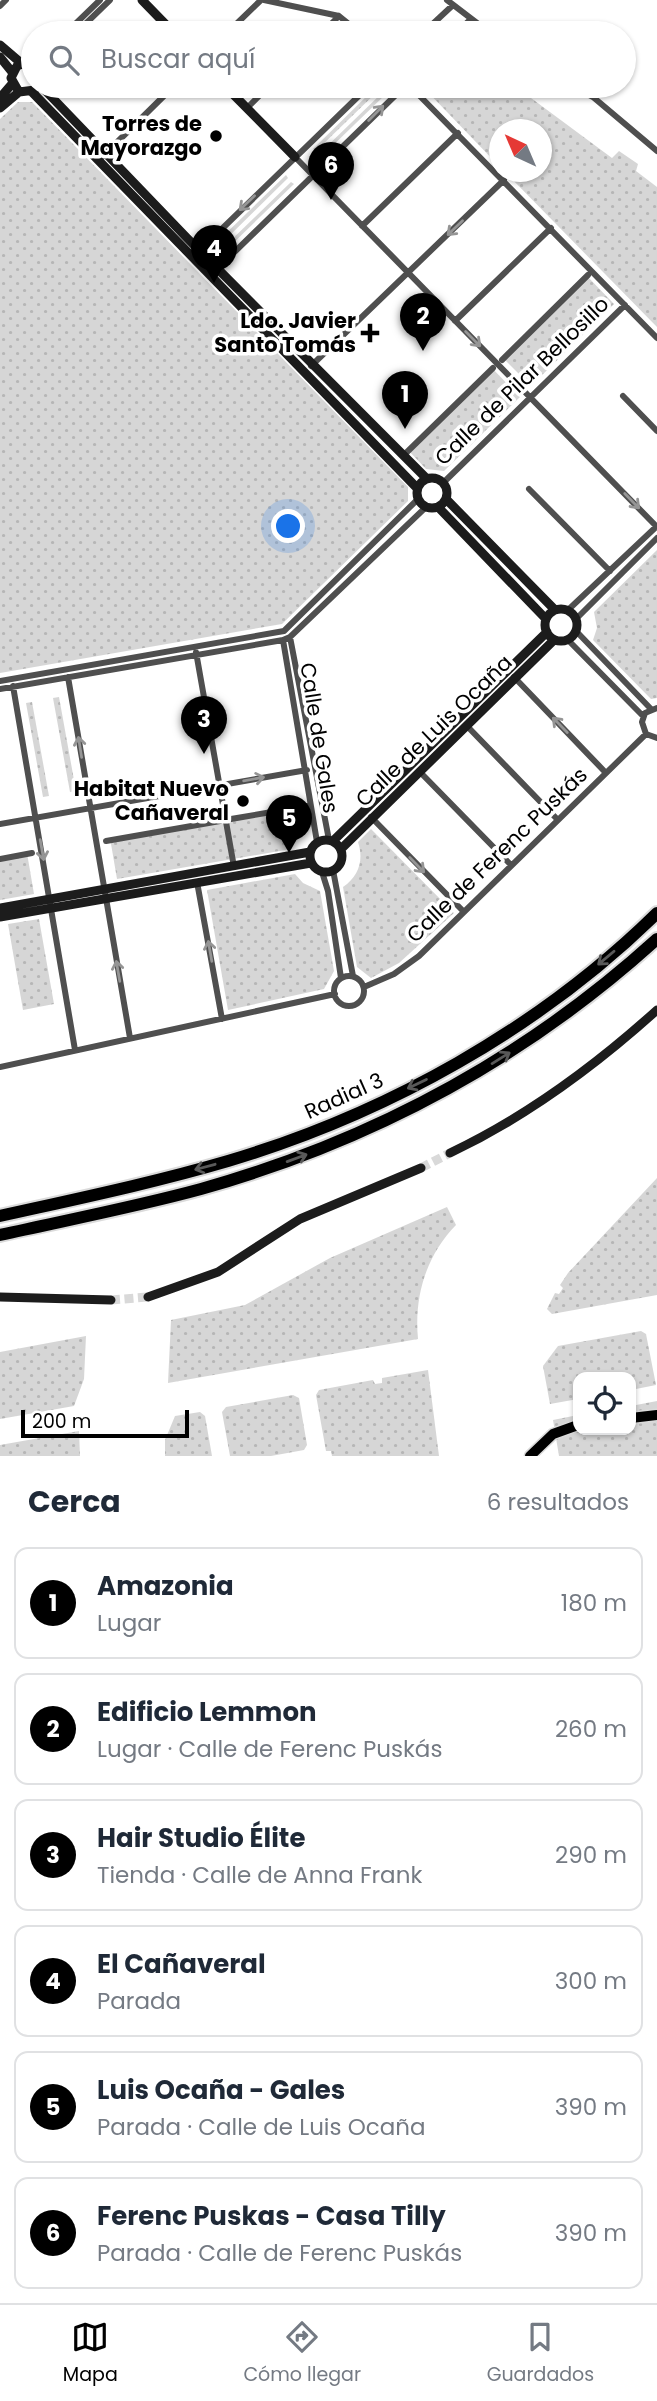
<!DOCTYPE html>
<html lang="es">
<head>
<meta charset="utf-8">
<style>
  :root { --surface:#fff; --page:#f6f6f7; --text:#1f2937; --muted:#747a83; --line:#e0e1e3; --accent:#000 }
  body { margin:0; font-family:Poppins,sans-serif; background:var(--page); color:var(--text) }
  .controls { position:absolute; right:21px; bottom:21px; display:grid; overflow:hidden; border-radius:14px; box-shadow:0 2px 5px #0004 }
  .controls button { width:63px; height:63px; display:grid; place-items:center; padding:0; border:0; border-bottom:2px solid var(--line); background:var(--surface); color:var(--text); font:35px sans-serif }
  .compass { position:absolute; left:489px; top:119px; width:63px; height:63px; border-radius:50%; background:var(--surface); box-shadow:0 2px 5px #0004; rotate:316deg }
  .scale { position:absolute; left:21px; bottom:18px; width:168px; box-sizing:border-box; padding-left:7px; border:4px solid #000; border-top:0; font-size:19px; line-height:24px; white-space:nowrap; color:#000; -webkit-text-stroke:5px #fff; paint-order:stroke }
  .you { position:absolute; left:289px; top:527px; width:24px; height:24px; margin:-18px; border:5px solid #fff; border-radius:50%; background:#1a73e8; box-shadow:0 0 0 10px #1a73e833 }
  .badge { display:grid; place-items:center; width:46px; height:46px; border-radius:50%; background:var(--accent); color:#fff; font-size:23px; font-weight:700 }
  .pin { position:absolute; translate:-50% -58px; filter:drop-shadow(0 2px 4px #0008) }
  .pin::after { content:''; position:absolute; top:37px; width:24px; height:21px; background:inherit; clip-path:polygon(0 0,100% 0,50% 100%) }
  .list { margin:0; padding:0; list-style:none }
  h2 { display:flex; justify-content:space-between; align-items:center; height:91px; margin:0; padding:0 28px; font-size:30px }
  h2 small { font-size:23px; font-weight:400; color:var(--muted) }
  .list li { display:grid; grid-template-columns:46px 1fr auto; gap:21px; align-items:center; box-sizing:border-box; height:112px; margin:0 14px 14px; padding:0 14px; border:2px solid var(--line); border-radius:14px }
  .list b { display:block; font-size:26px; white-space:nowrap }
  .list p { margin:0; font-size:23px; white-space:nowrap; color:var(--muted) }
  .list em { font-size:23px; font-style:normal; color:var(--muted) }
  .icon { flex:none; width:38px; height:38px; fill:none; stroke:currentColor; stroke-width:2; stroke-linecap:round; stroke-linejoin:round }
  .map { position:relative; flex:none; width:657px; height:1456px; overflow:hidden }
  .search { position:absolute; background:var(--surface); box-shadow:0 2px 5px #0004; left:21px; right:21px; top:21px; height:77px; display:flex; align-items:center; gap:18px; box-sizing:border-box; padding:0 24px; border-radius:38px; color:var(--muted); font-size:26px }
  .sheet { height:847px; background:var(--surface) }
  nav { display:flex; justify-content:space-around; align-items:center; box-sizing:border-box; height:98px; border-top:2px solid var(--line); background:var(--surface); font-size:19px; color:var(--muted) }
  nav a { display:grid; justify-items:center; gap:4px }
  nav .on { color:var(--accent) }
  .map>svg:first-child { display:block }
  .green { fill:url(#green-dots) }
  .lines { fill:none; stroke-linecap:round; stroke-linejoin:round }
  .secondary-tunnel { stroke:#d9d9d9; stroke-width:9; stroke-dasharray:9 4.5; stroke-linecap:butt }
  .primary-casing { stroke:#dbdbdb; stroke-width:13 }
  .highway-casing { stroke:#dbdbdb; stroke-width:16 }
  .street { stroke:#4f4f4f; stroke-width:6 }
  .secondary { stroke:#1c1c1c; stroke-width:9 }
  .primary { stroke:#000; stroke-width:10 }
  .highway { stroke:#000; stroke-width:12 }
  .oneway { stroke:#959595 }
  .oneway2 { stroke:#595959 }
  .poi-dot { fill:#000; stroke:#fff; stroke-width:2.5 }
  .labels { text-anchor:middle; stroke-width:7; stroke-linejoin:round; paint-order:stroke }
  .poi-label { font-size:21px; font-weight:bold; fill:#000; stroke:#fff; text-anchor:end }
  .street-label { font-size:21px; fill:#000; stroke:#fff }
</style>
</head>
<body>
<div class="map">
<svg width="657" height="1456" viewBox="0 0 657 1456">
  <defs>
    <pattern id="green-dots" width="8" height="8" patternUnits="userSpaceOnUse" patternTransform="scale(1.75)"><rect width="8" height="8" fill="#d6d6d6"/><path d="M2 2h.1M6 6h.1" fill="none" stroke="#b6b6b6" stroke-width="1.8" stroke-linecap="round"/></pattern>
  </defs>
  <rect width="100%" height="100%" fill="#fff"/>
  <!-- green -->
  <path class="green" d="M377,86L381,88L316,151L313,149Z
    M422,86H527L531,98L612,158L619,151L638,164L636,171L657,187V327L505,172H542V130H500L499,166Z
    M384,91L387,93L321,157L319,154Z
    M18,102H32L408,487V501L282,624L0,673V119Z
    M286,175L288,178L220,245L217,242Z
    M291,182L294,184L225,251L223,248Z
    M586,275L614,304L531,386L502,357Z
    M491,367L520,397L444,471L426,469L407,449Z
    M657,550V698L651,699L593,640L597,628L594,612Z
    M59,697L76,791L70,792L53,698Z
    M32,702L49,796L43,797L26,703Z
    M305,804L308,825L295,838L291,849L117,879L110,838Z
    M371,829L454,913L399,963L371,978L357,967L343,887C359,876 364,860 358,842Z
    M27,853L34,894L0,900V857Z
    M295,874L303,883L320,891L334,971L324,989L228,1010L207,890Z
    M39,919L54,1004L23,1010L8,924Z
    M657,1178V1295L552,1314L547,1309L555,1293L559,1294L563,1288L560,1285L568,1273Z
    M447,1207L456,1225C426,1256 414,1296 418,1339L168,1383L171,1320L245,1305L330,1258Z
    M641,1331L646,1334L656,1385L631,1390V1377H578V1399L550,1404L543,1366L558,1346Z
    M86,1336L84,1379L74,1406L0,1419V1352Z
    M428,1370L439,1456H332L331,1451H326L316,1395L319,1390L373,1380L375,1384L382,1383V1378Z
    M293,1395L299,1398L307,1445L304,1450L271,1456H230L222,1412L226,1407Z
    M657,1401V1456H559L553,1420L578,1415V1430H631V1406Z
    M200,1412L205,1416L212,1456H165V1440L175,1416Z
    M79,1431L80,1456H0V1445Z"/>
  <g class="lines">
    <!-- secondary-tunnel -->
    <path class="secondary-tunnel" d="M421,1168L450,1153
      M111,1300L148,1297"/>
    <defs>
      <path id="primary" d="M631,1418L657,1415
        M530,1456L553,1434L578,1425"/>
      <path id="highway" d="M0,1216C76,1199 153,1183 228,1161C386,1114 539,1029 657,913
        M0,1235C67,1220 135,1207 201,1189C371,1141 526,1058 657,939"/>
    </defs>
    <!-- primary casing -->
    <use href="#primary" class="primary-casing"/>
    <!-- highway casing -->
    <use href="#highway" class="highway-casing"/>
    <!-- street -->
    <path class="street" d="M264,0L339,16L360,33
      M447,0L490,33
      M0,6L6,0
      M66,33L100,0
      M76,33L110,0
      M227,33L261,0
      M322,33L339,16
      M423,33L453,5
      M456,33L471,19
      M410,86L657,338
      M572,86L593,97L657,151
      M247,108L269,86
      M295,157L656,526
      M99,160L174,86
      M362,226L458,133
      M197,253L369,86
      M216,270L405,86
      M455,321L551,228
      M502,360L588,275
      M311,366L504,180
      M623,396L657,431
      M407,452L493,368
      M443,483L625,305
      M529,489L610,571
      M568,610L657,526
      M576,619L657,538
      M576,631L651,709
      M290,637L329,840
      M283,640L317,842
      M568,640L643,716
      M196,652L234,867
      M68,677L130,1038
      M514,677L606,773
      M0,681L284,631L418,499
      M13,686L75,1050
      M0,689L283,640L290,637L426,507
      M657,708L645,713L642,722L646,734L657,738
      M466,725L558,820
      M419,771L511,865
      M371,817L464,912
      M231,819L307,806
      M0,824L307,770
      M106,841L220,821
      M0,859L32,853
      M333,870L353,976
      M322,872L328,891L341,978
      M197,882L222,1019
      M334 991a15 15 0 1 1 30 0a15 15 0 1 1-30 0Z
      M364,987L394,974L419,956L646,734
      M0,1067L335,994"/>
    <!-- secondary -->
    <path class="secondary" d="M142,0L174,33
      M0,45L21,63
      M0,57L12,72
      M33,65L24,63L17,66L11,78L19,92L35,90
      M41,86L187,238L427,479
      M225,86L295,157
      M32,92L417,488
      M0,98L12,84
      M0,108L19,92
      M417 493a15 15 0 1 1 30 0a15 15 0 1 1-30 0Z
      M446,499L555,610
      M438,507L546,619
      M545 625a16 16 0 1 1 32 0a16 16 0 1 1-32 0Z
      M310 856a16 16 0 1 1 32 0a16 16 0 1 1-32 0Z
      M333,841L547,632
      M341,849L554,640
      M0,908L310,852
      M0,917L311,863
      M450,1153C526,1117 595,1066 657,1010
      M0,1297L111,1300
      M148,1297L218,1272L300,1219L421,1168"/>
    <!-- primary -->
    <use href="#primary" class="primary"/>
    <!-- highway -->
    <use href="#highway" class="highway"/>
  </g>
  <!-- one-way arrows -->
  <defs><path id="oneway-shaft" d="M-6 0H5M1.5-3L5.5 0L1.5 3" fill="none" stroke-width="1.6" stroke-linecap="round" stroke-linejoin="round" transform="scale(1.75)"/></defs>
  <g class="oneway">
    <use href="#oneway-shaft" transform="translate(376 113) rotate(-45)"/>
    <use href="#oneway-shaft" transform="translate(247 203) rotate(136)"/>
    <use href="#oneway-shaft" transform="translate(455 228) rotate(136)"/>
    <use href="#oneway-shaft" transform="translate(473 339) rotate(45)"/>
    <use href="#oneway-shaft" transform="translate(632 501) rotate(46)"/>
    <use href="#oneway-shaft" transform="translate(560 725) rotate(-134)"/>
    <use href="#oneway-shaft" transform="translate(80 747) rotate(-99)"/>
    <use href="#oneway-shaft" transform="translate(254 779) rotate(-10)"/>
    <use href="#oneway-shaft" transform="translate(42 850) rotate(80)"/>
    <use href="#oneway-shaft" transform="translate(417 865) rotate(46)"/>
    <use href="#oneway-shaft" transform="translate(210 951) rotate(-100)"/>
    <use href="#oneway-shaft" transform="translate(118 971) rotate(-100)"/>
  </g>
  <g class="oneway2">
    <use href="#oneway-shaft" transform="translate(606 958) rotate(140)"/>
    <use href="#oneway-shaft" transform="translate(501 1058) rotate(-32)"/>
    <use href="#oneway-shaft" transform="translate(417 1084) rotate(154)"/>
    <use href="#oneway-shaft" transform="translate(297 1158) rotate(-20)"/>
    <use href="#oneway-shaft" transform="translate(205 1167) rotate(165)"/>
  </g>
  <!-- markers -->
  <g class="poi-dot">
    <circle cx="216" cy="136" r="7"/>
    <path d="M366.5 322.5h7v7h7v7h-7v7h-7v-7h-7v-7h7z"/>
    <circle cx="243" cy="801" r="7"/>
  </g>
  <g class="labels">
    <!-- poi labels -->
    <g class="poi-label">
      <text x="202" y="131">Torres de<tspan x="202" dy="24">Mayorazgo</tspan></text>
      <text x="356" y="328">Ldo. Javier<tspan x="356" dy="24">Santo Tomás</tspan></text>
      <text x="229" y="796">Habitat Nuevo<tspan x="229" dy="24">Cañaveral</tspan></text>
    </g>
    <!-- street labels -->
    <g class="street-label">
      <text transform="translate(522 381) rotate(-44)" y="7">Calle de Pilar Bellosillo</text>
      <text transform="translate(434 731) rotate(-44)" y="7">Calle de Luis Ocaña</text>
      <text transform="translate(319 738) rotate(81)" y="7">Calle de Gales</text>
      <text transform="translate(497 855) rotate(-44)" y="7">Calle de Ferenc Puskás</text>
      <text transform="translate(344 1096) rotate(-24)" y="7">Radial 3</text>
    </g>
  </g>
</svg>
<div class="controls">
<button><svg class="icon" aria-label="locate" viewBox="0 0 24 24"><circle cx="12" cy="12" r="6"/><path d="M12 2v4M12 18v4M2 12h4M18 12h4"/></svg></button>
</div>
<svg class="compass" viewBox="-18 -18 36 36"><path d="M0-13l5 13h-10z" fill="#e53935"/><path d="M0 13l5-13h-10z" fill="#747a83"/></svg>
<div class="scale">200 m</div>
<div class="you"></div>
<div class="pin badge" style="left:405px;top:429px">1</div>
<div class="pin badge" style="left:423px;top:351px">2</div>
<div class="pin badge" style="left:204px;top:754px">3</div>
<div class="pin badge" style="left:214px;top:283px">4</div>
<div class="pin badge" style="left:289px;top:853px">5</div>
<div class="pin badge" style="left:331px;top:200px">6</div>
<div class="search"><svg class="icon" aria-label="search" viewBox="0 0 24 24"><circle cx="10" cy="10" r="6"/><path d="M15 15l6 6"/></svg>Buscar aquí</div>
</div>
<section class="sheet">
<h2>Cerca<small>6 resultados</small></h2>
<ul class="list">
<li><span class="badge">1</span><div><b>Amazonia</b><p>Lugar</p></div><em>180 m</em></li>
<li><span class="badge">2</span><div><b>Edificio Lemmon</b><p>Lugar · Calle de Ferenc Puskás</p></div><em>260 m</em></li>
<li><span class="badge">3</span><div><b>Hair Studio Élite</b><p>Tienda · Calle de Anna Frank</p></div><em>290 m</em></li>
<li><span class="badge">4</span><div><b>El Cañaveral</b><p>Parada</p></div><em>300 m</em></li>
<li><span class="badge">5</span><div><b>Luis Ocaña - Gales</b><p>Parada · Calle de Luis Ocaña</p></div><em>390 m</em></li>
<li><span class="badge">6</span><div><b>Ferenc Puskas - Casa Tilly</b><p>Parada · Calle de Ferenc Puskás</p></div><em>390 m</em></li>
</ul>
</section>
<nav>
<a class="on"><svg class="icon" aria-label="map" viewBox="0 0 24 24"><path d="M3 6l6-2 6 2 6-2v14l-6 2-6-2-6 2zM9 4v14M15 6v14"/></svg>Mapa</a>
<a><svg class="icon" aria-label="directions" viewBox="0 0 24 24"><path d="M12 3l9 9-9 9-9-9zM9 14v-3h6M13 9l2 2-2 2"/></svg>Cómo llegar</a>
<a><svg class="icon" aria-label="saved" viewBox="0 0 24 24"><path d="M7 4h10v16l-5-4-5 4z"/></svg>Guardados</a>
</nav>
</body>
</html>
